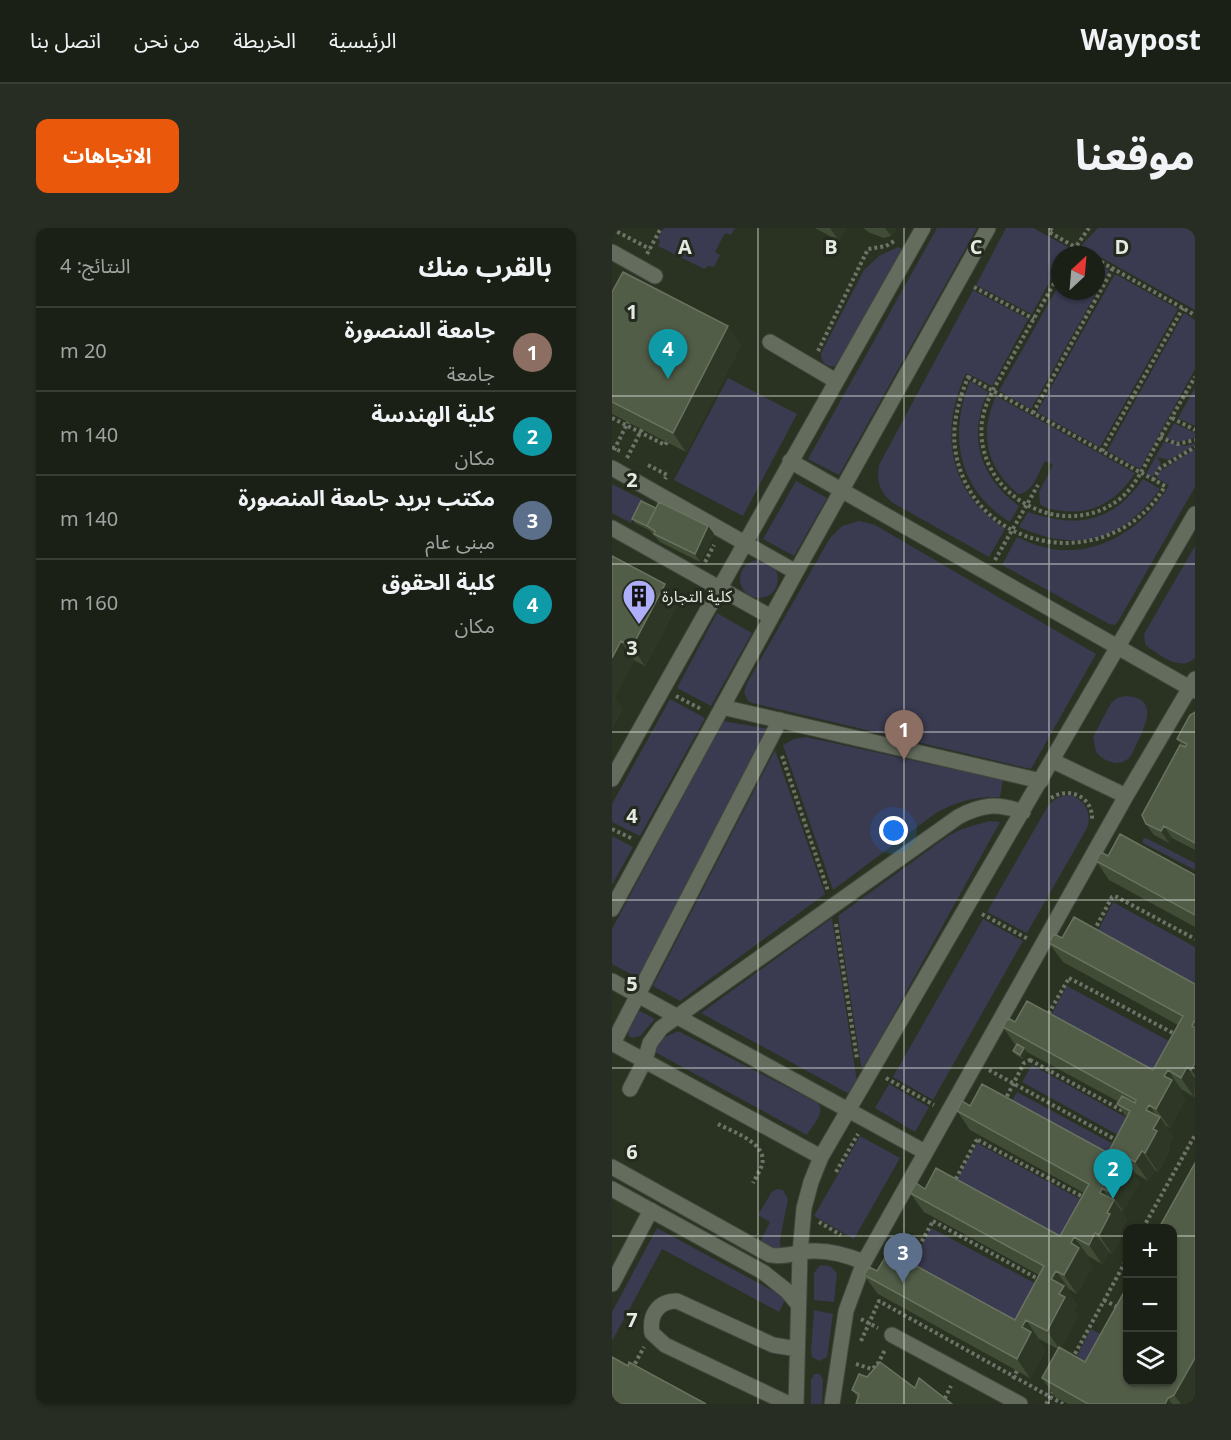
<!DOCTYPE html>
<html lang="ar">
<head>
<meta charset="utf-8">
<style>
  :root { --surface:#1b2016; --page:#282d23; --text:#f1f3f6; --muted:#a0a3a1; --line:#393e35; --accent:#ea580c }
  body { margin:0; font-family:Georgia,"Noto Sans Arabic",serif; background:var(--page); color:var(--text); direction:rtl }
  .controls { position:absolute; right:18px; bottom:18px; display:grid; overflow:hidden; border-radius:12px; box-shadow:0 2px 4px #0004 }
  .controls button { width:54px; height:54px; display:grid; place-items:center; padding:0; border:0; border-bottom:2px solid var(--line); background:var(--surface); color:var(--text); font:30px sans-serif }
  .compass { position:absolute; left:439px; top:18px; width:54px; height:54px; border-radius:50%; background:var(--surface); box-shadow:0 2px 4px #0004; rotate:26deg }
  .you { position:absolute; left:282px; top:603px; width:21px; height:21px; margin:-15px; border:4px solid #fff; border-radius:50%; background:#1a73e8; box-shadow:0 0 0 9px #1a73e833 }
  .badge { display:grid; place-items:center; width:39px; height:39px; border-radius:50%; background:var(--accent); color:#fff; font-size:20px; font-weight:700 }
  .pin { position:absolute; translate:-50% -50px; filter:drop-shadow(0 2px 3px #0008) }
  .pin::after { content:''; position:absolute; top:32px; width:21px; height:18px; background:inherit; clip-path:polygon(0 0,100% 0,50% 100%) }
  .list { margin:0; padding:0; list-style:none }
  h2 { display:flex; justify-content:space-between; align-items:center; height:78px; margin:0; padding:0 24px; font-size:26px }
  h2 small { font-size:20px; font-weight:400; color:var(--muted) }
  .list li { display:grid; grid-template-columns:39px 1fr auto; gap:18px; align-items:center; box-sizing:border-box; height:84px; padding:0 24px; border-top:2px solid var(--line) }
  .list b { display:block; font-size:22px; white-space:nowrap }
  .list p { margin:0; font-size:20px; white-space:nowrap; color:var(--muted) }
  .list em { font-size:20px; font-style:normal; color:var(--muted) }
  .icon { flex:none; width:33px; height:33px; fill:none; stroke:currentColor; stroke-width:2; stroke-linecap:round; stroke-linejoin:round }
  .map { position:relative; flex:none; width:583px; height:1176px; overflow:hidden; direction:ltr; border-radius:12px }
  header { display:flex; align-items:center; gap:36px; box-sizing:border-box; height:84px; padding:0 30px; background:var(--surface); border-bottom:2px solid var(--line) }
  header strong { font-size:28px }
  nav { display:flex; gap:33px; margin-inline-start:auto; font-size:21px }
  .intro { display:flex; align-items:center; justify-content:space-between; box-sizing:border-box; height:144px; padding:0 36px }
  h1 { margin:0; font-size:42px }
  .button { padding:15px 27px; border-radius:12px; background:var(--accent); color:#fff; font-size:21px; font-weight:700 }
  main { display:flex; gap:36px; padding:0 36px }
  aside { flex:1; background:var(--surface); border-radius:12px; box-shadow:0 2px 4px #0004 }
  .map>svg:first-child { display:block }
  .built { fill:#2a3321; fill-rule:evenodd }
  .green { fill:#3a3a50 }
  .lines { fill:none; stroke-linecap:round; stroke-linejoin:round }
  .minor-casing { stroke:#41463c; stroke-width:17 }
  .path { stroke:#6e7369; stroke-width:4; stroke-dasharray:3 3; stroke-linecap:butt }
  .minor { stroke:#646c5e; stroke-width:15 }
  .path-bridge { stroke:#6e7369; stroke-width:4; stroke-dasharray:3 3; stroke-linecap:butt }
  .wall { fill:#404c36 }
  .shaded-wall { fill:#2e3725 }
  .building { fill:#525d48; stroke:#697360; stroke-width:1.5 }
  .grid { fill:none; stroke:#e4e9e1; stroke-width:1.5; stroke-opacity:0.55 }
  .labels { text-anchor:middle; stroke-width:6; stroke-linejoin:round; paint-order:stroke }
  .poi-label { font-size:16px; fill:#e4e9e1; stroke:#242a1e; text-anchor:start }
  .grid-label { font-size:20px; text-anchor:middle; font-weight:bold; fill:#e4e9e1; stroke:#242a1e; stroke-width:6; stroke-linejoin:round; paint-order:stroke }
</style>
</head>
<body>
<header>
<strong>Waypost</strong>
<nav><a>الرئيسية</a><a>الخريطة</a><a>من نحن</a><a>اتصل بنا</a></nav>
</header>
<div class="intro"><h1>موقعنا</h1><a class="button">الاتجاهات</a></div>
<main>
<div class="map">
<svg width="583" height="1176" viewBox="0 0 583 1176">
  <rect width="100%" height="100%" fill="#242a1e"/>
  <!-- built -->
  <path class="built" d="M0,0H583V1176H0ZM448,27H484V63H448ZM516,1000H560V1154H516Z"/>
  <!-- green -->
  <path class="green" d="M52,0H123L119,7L113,5L103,24L108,27L102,39L96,38L92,41L46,18L48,14L46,10Z
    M325,0H365L227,247L196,231Z
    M394,0H421L456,19L451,27H448V34L420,86L364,57Z
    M486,0H583V82L469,18Z
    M286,19L292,22L225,138C215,140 209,135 209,125L252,42L267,28Z
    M484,35L497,42L419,181L387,163L448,55V63H484Z
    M503,46L566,81L488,219L425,184Z
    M361,62L416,91L380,158L354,145C327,204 336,264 393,301L377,329L281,275C268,265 264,253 267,237Z
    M572,85L583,92V141L528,241L495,223Z
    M116,150L185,186L131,288L62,252Z
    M358,153L376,164C355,208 368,250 407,278L398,294C346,262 336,207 358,153Z
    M583,160V198L566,190Z
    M384,168L523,245C507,271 482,287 451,283C443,282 434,281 428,276L427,264L441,237L433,233C426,244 422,265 406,266C374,238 367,207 384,168Z
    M562,195L583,205V210L565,214L554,210Z
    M552,214L573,218L583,215V217L557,232L545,229L549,236L540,249L534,246Z
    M583,221V259L507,392L503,397L497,396L390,337L405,309C413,312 420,316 427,318C480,334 532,302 557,257L545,250L547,244Z
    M531,251L548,261C510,313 465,325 407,299L416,284C464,300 500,296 531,251Z
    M184,253L215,270L182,328L151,311Z
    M0,256L31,272L19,295L0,285Z
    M247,293L263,297L484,426L419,541L140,475L136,473L132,464L135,455L218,310L230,298Z
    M583,318V430C569,444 550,428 537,420L533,416L532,406Z
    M128 351a19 19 0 1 1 38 0a19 19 0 1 1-38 0Z
    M105,385L140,405L99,478L65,460Z
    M513,468C545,469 536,493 526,513C523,518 521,526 517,530C507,540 491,533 484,524L481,509L499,475L505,470Z
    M58,471L93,490L28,608L0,594V576Z
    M111,493L158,501L26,750L0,736V701Z
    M194,509L391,552L388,569C364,568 345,573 324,585L221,662L171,517L182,511Z
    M163,522L213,666L68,773L41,758Z
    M458,567C474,573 480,584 475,600L415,705L375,684L436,578C443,570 448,568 458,567Z
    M377,593L388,594L252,840L249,838L226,688L336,608L350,601Z
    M0,608L21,619L0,657Z
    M534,610L583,635V642L531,615V611Z
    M501,674L583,719V762L483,708Z
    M220,690L245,854L239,867L89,785Z
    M371,691L411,713L321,872L281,849Z
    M455,758L572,821L553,856L436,793Z
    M26,782L43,791L28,808L20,810L17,808L15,800Z
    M66,803L206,875C214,885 200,898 195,907L41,823L49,811Z
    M420,837L517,891L508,908L410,854Z
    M277,856L317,879L303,904L263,880Z
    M405,864L503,917L495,932L397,878Z
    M248,908L288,930L242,1011L202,988Z
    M365,915L481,978L459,1020L342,958Z
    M164,961L171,962L176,971L168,1012L169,1023L147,1016L158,994L146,987L159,965Z
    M45,1000L174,1070L167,1084L50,1021L0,1113V1084Z
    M319,1000L432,1060L409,1103L297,1042Z
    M208,1037L218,1038L225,1045L222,1074L202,1072V1045Z
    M202,1082L221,1086L215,1129L207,1133L200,1129L199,1124Z
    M479,1101L504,1114L488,1143L464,1129Z
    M202,1146H208L211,1152L210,1176H199V1152Z"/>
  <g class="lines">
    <defs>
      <path id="minor" d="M0,24L43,48
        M158,114L224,153
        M178,233L583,463
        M0,240L184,344
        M0,300L159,389
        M110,479L429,553
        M441,533L514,568
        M0,551L311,0
        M0,681L184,344L376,0
        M0,753L313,924
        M0,815L209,929
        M1,815L168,492
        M18,861L33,832L38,815L49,800L346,589C370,576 385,575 411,584
        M0,939L158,1027C173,1030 185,1024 200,1023C218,1022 235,1027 252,1034
        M0,961L151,1044L175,1063L185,1075
        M0,1056L39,982
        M280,1107L408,1176
        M177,1176L53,1117L40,1105C37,1087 46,1073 65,1073L161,1117L185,1121
        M184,1176L188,1025L192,980L199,954L209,929L583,286
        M220,1176L234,1083L252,1034L514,568L583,451"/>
    </defs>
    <!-- minor casing -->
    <use href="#minor" class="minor-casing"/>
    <!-- path -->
    <path class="path" d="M440,0L437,4L477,27
      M0,1L38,21
      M35,26L49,0
      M458,27L477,0
      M484,31L583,87
      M448,45L381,162C376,172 372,181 370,193C361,266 451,317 509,270C525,256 534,235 544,217C557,194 570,171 583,149
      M362,59L422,91
      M206,123L256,21L274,18L284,12
      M356,149L553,258C500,349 358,327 343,220C340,195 347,172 356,149Z
      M421,185L501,40
      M560,190L583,202
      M548,209L565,216L583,212
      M0,219L8,223
      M2,222L16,194
      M490,223L571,80
      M15,230L30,201
      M36,237L55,247L53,251
      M541,252L548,240L583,219
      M383,332L426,257
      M93,334L102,317
      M64,468L89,481
      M170,528L216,663
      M439,570C457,558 481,569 480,591
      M0,601L21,611
      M370,686L416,711
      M224,696L245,831
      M482,703L500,669L503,668L583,711
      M457,750L576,813V816L554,858L434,794V790Z
      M418,832L520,888L496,933L393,877L392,874L412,835Z
      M377,842L508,914
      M274,850L322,877
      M106,896C121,904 156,915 150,937C148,943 144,949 141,955
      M366,912L484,976L460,1022L340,958L364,913Z
      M224,944L246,906
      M321,993L437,1057L413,1105H409L294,1042Z
      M207,994L229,1007
      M531,1000L583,907
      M492,1072L507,1080
      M249,1091L266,1100
      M249,1113L267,1073L451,1176
      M460,1131L516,1029
      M244,1136L260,1141L265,1137L273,1122
      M20,1141L32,1119
      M401,1151L405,1143
      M330,1176L339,1158
      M434,1176L443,1161"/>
    <!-- minor -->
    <use href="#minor" class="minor"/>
    <!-- path-bridge -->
    <path class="path-bridge" d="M0,190L53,217L55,214"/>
  </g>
  <!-- wall -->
  <path class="wall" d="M203,0H235L227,13Z
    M251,0H284L279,8L272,10L258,5Z
    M0,64L129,117L74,224L0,186Z
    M44,280L96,298L102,306L88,334L48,314L37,302L23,295L20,291Z
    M0,328L66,375L33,438L22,432L2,470L10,481L0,500Z
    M583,484V622L560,610L557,615L542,607L534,596L570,518L565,511Z
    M496,628L583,647V699L497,652L484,633Z
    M450,710L583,756V868L582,869L569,861L568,863L573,871L558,900L553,897L561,908L556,918L558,922L546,944L543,942L536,953L523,945L522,947L527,954L511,983L508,982L515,991L509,1002L511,1005L500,1026L497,1024L490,1036L476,1028L475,1030L480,1039L465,1066L457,1061L456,1064L465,1077L462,1082L466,1088L449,1120L473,1134L583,935V1173L581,1176H456L443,1169L430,1150L446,1121L427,1111L426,1113L433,1123L418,1150L266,1066L252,1047L265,1043L403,1092L427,1047L312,984L298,965L313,961L448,1008L472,965L358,902L345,883L358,878L496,925L515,889L505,876L507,874L415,824L411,831L404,827L401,823L404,818L391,799L403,794L541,842L566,797L451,734L437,715Z
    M255,1149L303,1160L340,1176L246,1170L240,1162Z"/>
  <!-- shaded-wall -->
  <path class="shaded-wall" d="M218,0H235L227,13Z
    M273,0H284L279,8Z
    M116,98L129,117L74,224L61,205Z
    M96,298L102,306L88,334L83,326Z
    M53,356L66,375L33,438L20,419Z
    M9,413L22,432L2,470L10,481L0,500V430Z
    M552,598L560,610L557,615L549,603Z
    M412,820L415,824L411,831L408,827Z
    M0,835L3,840L0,846Z
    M583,835V847L579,842Z
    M575,839L583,851L582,869L569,850Z
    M556,842L569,861L568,863L573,871L558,900L544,881L552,848Z
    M537,877L547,891L548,889L561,908L556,918L558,922L546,944L533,925L541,901L534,882Z
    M530,923L543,942L536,953L523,934Z
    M510,926L523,945L522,947L527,954L511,983L498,964L507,932Z
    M490,960L500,975L502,972L515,991L509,1002L511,1005L500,1026L487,1007L495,985L488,965Z
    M483,1005L497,1024L490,1036L477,1017Z
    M462,1009L476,1028L475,1030L480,1039L465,1066L452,1047L459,1015Z
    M444,1043L457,1061L456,1064L465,1077L462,1082L466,1088L448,1122L435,1103L447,1066L439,1051Z
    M414,1092L427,1111L426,1113L433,1123L418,1150L405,1131L410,1099Z
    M583,1130V1173L581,1176H569L562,1167Z
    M556,1170L560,1176H553Z"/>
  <!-- building -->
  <path class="building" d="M11,44L116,98L61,205L0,174V64Z
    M29,273L44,280L35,298L20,291Z
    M47,274L96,298L83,326L42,306L43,303L35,298Z
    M0,328L53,356L20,419L9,413L0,430Z
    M583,484V615L552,598L549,603L534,596L530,587L568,517L573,519L575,516L565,511L578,487Z
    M508,606L583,647V687L484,633L489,624L496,628Z
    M462,689L583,756V794L582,793L580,798L583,800V835L579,842L575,839L569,850L556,842L552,848L560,852L544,881L537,877L534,882L548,889L541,901L545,903L533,925L530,923L523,934L510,926L507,932L513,935L498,964L490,960L488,965L502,972L495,985L498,986L487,1007L483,1005L477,1017L462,1009L459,1015L467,1020L452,1047L444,1043L439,1051L452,1058L447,1066L453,1069L435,1103L414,1092L410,1099L419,1104L405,1131L252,1047L257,1039L265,1043L277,1023L403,1092L432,1038L298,965L304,955L313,961L324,940L448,1008L477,956L345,883L350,873L358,878L370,856L496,925L518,883L505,876L510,868L523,875L524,872L391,799L396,790L403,794L415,773L541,842L571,788L437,715L442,706L450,710Z
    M405,816L412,820L408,827L401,823Z
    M583,935V1130L562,1167L556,1170L553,1176H476L430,1150L447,1119L473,1134L516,1057V1154H561V1000H547Z
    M0,1129L16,1138L17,1134L94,1176H6L0,1172Z
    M268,1134L303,1160L307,1150L340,1176H244L247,1166L240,1162L247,1146L255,1149Z"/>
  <!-- grid -->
  <path class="grid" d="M146,0V1176M292,0V1176M437,0V1176M0,168H583M0,336H583M0,504H583M0,672H583M0,840H583M0,1008H516M560,1008H583"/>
  <!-- icons -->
  <defs>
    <symbol id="building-pin" viewBox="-11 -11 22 30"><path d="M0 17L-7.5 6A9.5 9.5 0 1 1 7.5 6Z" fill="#afaefa" stroke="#242a1e"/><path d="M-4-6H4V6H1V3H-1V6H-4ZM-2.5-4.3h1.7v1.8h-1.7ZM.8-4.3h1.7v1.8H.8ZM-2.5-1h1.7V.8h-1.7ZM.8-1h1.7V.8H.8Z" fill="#111"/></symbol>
  </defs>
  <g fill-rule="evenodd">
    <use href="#building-pin" x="8" y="349" width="38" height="52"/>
  </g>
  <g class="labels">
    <!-- poi labels -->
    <g class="poi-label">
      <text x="50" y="374">كلية التجارة</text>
    </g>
  </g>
  <g class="grid-label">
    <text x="73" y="26">A</text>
    <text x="219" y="26">B</text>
    <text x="364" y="26">C</text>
    <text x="510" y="26">D</text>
    <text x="20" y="91">1</text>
    <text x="20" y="259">2</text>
    <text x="20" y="427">3</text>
    <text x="20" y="595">4</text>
    <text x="20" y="763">5</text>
    <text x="20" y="931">6</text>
    <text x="20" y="1099">7</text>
  </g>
</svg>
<div class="controls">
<button>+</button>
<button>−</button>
<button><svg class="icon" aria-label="layers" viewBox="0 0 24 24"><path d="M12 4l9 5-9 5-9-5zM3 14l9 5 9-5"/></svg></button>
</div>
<svg class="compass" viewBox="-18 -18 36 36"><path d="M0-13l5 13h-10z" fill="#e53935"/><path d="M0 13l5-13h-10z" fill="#a0a3a1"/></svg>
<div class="you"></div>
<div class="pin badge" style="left:292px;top:532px;background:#8d6e63">1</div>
<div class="pin badge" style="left:501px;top:971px;background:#0f9aa8">2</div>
<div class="pin badge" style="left:291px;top:1055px;background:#5c6f8a">3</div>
<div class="pin badge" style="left:56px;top:151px;background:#0f9aa8">4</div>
</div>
<aside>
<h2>بالقرب منك<small>النتائج: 4</small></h2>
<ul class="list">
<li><span class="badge" style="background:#8d6e63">1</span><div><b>جامعة المنصورة</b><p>جامعة</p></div><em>20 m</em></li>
<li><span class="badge" style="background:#0f9aa8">2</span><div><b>كلية الهندسة</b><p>مكان</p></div><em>140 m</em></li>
<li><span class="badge" style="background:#5c6f8a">3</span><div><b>مكتب بريد جامعة المنصورة</b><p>مبنى عام</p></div><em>140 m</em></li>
<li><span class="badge" style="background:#0f9aa8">4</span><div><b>كلية الحقوق</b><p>مكان</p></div><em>160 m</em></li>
</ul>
</aside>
</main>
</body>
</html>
